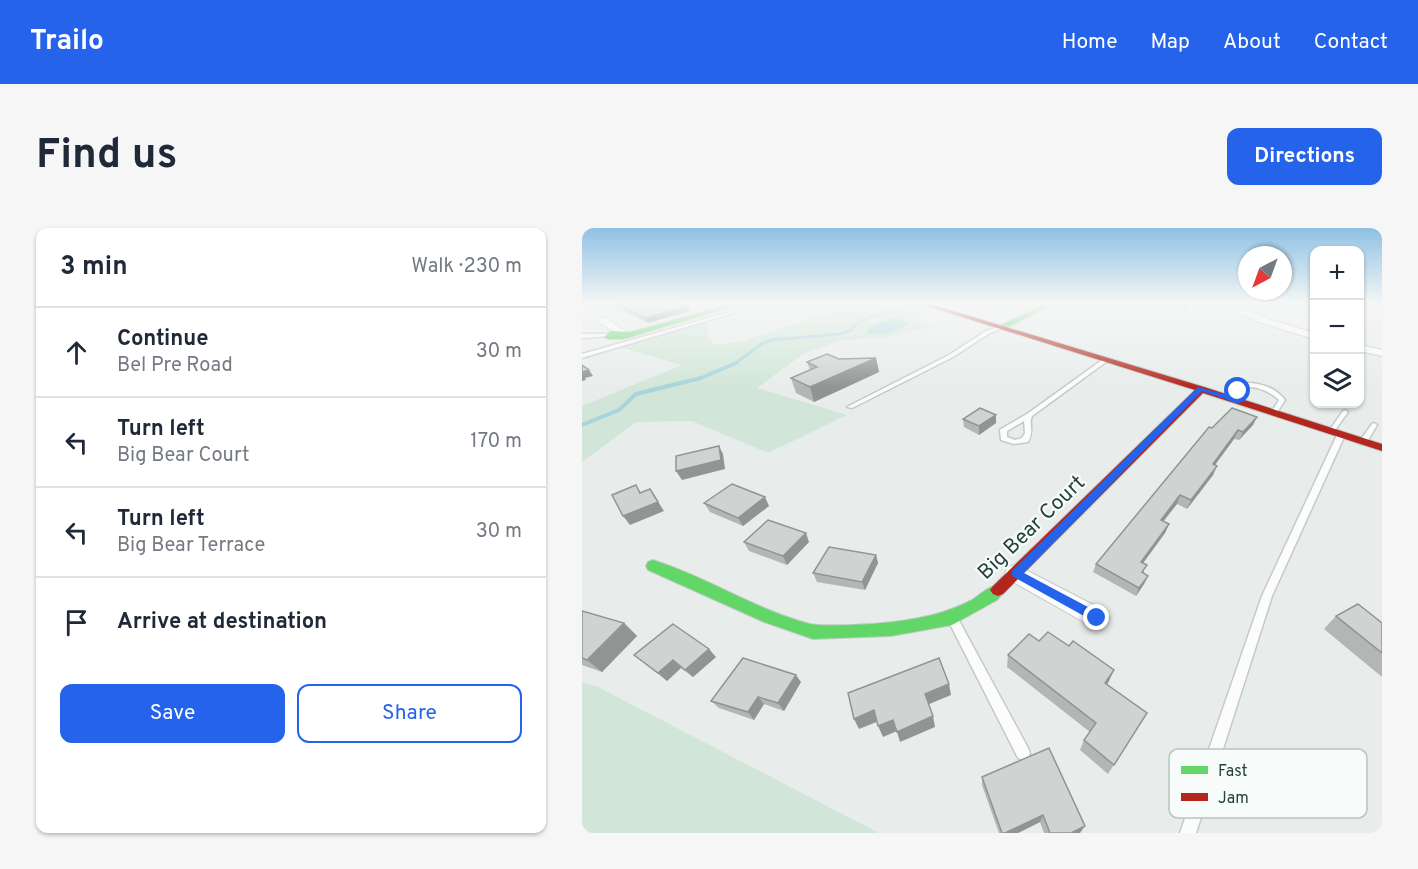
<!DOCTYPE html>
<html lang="en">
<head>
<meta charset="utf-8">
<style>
  :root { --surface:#fff; --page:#f6f6f7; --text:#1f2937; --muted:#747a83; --line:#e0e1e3; --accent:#2563eb }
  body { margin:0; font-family:Overpass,sans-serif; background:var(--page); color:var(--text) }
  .controls { position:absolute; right:18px; top:18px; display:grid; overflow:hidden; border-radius:12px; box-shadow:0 2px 4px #0004 }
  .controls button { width:54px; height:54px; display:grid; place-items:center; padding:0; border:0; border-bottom:2px solid var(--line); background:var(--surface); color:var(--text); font:30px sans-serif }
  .compass { position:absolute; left:656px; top:18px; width:54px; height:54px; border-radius:50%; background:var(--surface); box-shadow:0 2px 4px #0004; rotate:221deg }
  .stop { position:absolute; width:18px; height:18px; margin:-14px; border:4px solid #2563eb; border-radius:50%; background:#fff }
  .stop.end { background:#2563eb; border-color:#fff; box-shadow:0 2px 6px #0008 }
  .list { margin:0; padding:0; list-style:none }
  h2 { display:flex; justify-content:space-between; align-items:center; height:78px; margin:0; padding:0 24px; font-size:26px }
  h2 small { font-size:20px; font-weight:400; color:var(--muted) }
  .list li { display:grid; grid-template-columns:39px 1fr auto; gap:18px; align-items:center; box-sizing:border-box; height:90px; padding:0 24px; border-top:2px solid var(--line) }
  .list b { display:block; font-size:22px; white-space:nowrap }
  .list p { margin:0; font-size:20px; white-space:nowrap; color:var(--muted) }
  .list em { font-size:20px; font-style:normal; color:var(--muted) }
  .actions { display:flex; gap:12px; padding:18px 24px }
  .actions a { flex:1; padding:14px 0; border:2px solid var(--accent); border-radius:12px; text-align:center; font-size:21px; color:var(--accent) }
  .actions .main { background:var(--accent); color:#fff }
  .icon { flex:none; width:33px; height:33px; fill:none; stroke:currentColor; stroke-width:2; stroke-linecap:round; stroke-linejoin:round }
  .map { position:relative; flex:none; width:800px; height:605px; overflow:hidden; border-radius:12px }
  header { display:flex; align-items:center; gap:36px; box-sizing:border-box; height:84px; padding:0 30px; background:var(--accent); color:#fff }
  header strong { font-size:28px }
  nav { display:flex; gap:33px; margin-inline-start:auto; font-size:21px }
  .intro { display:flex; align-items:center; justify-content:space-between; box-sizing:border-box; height:144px; padding:0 36px }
  h1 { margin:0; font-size:42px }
  .button { padding:15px 27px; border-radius:12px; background:var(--accent); color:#fff; font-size:21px; font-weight:700 }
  main { display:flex; gap:36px; padding:0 36px }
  aside { flex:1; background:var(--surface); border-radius:12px; box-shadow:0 2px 4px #0004 }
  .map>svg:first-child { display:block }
  .green { fill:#d1e6d8 }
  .water { fill:#a9d4db }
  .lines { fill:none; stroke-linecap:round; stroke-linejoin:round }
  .stream-far1 { stroke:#a9d4db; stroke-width:3 }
  .stream { stroke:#a9d4db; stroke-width:4 }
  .lane-casing { stroke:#c5cac8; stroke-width:3 }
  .street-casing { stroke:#c5cac8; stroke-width:2 }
  .fast-casing { stroke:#c3cbc8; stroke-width:2 }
  .jam-casing { stroke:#c3cbc8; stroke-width:2 }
  .lane { fill:#fcfcfc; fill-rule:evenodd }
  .street { fill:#fcfcfc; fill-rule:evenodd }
  .fast { fill:#63d668; fill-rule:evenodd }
  .jam { fill:#b3261e; fill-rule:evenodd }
  .wall { fill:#b2b6b5 }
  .shaded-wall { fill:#919493 }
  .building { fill:#cfd4d2; stroke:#919493; stroke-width:1.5 }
  .route { fill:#2563eb }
  .labels { text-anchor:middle; stroke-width:4.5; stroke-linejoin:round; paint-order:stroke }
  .street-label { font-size:21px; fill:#24423a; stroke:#f7fbf9 }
  .key { fill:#f7fbf9; stroke:#b8c4c0; stroke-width:1.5 }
  .key-label { font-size:16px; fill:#24423a }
</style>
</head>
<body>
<header>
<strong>Trailo</strong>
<nav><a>Home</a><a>Map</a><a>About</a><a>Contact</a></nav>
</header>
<div class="intro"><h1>Find us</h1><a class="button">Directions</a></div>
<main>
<aside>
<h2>3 min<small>Walk · 230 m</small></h2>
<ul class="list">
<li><svg class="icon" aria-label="ahead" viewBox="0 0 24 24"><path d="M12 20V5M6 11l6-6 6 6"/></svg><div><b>Continue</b><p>Bel Pre Road</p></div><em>30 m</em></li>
<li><svg class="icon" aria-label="left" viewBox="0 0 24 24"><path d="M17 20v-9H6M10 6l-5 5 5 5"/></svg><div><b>Turn left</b><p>Big Bear Court</p></div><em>170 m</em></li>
<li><svg class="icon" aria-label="left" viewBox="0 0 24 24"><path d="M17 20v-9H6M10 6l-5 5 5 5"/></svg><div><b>Turn left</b><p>Big Bear Terrace</p></div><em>30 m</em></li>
<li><svg class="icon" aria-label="arrive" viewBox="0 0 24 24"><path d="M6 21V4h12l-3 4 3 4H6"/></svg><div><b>Arrive at destination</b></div></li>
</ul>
<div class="actions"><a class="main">Save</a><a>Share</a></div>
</aside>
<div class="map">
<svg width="800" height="605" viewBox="0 0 800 605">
  <rect width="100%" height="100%" fill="#e8edeb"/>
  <!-- green -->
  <path class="green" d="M269,76H316L341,82L328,88L351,98L299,110L260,112L223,125L175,160L265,187L186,225L110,193L54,194L0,234V178L100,137L37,119L127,92L125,108L133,117L162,113Z
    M0,454L16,459L297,605H0Z"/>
  <!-- water -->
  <path class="water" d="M309,91H318L326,95C315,104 299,109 285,104L288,99Z"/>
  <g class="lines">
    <!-- stream-far1 -->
    <path class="stream-far1" d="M151,137L181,115L190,112L258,106L269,102L274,96L289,88L331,78"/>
    <!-- stream -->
    <path class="stream" d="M0,197L37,182L54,166L119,150L154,135"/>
    <defs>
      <path id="lane" d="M176,76H181L0,130V126Z
        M419,98H421V100L408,105L371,129L270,180L265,179L367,127L404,103Z
        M0,106H28L30,107L28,108L0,110Z
        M523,130L528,131L450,188C446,198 453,201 446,214L432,216L419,212L418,202L419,201L445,186ZM442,193L443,205L440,210L433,212L425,209V203Z
        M664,155C679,155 694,160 703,172L694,186L689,185L697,172C688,164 676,158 664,159L651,172H647L646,171L655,160Z
        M763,182L766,184L751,205H747V203L761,183Z
        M792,195L795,197L785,214L784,216H778L777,214L790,196Z
        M759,205L763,207L690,368L614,605H598L680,368L755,207Z
        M371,387L375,389L446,520L448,525L446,530L441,532L436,530L366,392L367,389Z"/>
      <path id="street" d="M0,76H7L0,79Z
        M638,76H650L687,91L732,105V111L679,95Z
        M16,90H24L45,104L44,106H36L16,94Z
        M778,117L800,122V128L778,123Z
        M434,337L523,383L527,390L523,397L515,400L507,397L426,351L423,345L426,339Z"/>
      <path id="fast" d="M150,76H159L41,111H26L22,109L29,103L49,104Z
        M464,76H471L422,101L415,99Z
        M71,332C125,349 174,382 228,396C241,399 296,396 311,394C340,390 363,386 390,372C399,366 411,354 421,358L424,362L415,372L370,397L309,408L231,411L182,394L66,342L64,338L66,334Z"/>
      <path id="jam" d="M339,76H348L622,159L800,216V223L621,165L421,366L416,368L411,366L408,362L411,358L613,162Z"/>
    </defs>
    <!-- lane casing -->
    <use href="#lane" class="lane-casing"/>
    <!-- street casing -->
    <use href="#street" class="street-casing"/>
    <!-- fast casing -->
    <use href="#fast" class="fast-casing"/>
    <!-- jam casing -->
    <use href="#jam" class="jam-casing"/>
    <!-- lane -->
    <use href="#lane" class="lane"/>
    <!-- street -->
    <use href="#street" class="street"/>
    <!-- fast -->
    <use href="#fast" class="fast"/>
    <!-- jam -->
    <use href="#jam" class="jam"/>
  </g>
  <!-- wall -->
  <path class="wall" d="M29,76H100L106,78L108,83L66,95Z
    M587,76H607L604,83Z
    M294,130L297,144L232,174L214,165L209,150L228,142L225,134L257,131Z
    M675,189L671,197L657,212L652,211L633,237L631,247L605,281L595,276L581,294L587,296L583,305L561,335L562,345L566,348L562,356L554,368L511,344L514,336L630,200Z
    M381,191L414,195L397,207L382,199Z
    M122,275L187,278L161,298L128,284Z
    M162,314H227L205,337L167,323Z
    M294,327L296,335L283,362L235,354L231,345Z
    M0,383L42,395L55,408L20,444L0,437Z
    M754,388L800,395V449L742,401Z
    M457,413L527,453L525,457L565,485L526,546L498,522L502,512L508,504L425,439L426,427Z
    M52,427L134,429L111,449L99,440L85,453Z
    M219,454L202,483L182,476L172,492L137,480L129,473Z
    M400,549L498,605H462L458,594L436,605H417L400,557Z"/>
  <!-- shaded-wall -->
  <path class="shaded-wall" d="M106,78L108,83L66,95L63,90Z
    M294,130L297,144L232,174L228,159Z
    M7,142L11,148L3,150L4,152L0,153V144Z
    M414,187V195L397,207V198Z
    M675,189L671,197L657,212L661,204Z
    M656,202L652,211L627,245L631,236Z
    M137,218L141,226L143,241L100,252L94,243Z
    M635,238L631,247L605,281L609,272Z
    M68,261L82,283L48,297L41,288Z
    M598,267L595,276L575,301L579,292Z
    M183,269L187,278L161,298L156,290Z
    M587,296L583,305L556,342L559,334Z
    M224,305L227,314L205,337L201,328Z
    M294,327L296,335L283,362L280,354Z
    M566,348L562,356L554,368L557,360Z
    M42,395L55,408L20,444L5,432Z
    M127,421L134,429L111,449L103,442Z
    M91,432L99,440L85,453L76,445Z
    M532,442L527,453L518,467L523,455Z
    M214,447L219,454L202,483L196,475Z
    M367,456L369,467L345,477L343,466Z
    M176,469L182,476L172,492L166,484Z
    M292,482L297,493L277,501L272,491Z
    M351,488L353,499L318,514L315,504Z
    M311,492L315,503L301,509L296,498Z
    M461,587L458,594L436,605H423Z
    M503,598L498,605H489Z"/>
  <!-- building -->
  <path class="building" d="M36,76H100L106,78L63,90Z
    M245,126L257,131L294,130L228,159L209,150L235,139L225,134Z
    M0,137L7,142L0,144Z
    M398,180L414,187L397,198L381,191Z
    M650,180L675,189L661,204L656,202L631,236L635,238L609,272L598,267L579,292L587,296L559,334L565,337L560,344L566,348L557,360L514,336L627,199L630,200Z
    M137,218L139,232L94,243V228Z
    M150,256L183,269L156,290L122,275Z
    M54,257L58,265L68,261L76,274L41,288L30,267Z
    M186,292L224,305L201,328L162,314Z
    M247,319L294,327L280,354L231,345Z
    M776,376L800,395V425L754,388Z
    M0,383L42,395L5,432L0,430Z
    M91,396L127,421L103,442L91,432L76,445L52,427Z
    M466,404L487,418L491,413L532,442L523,455L565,485L532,537L502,512L514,495L426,427L447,406L457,413Z
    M161,430L214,447L196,475L176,469L166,484L129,473Z
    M357,430L367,456L343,466L351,488L315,504L311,492L296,498L292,482L272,491L266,465Z
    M467,520L503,598L489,605H468L461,587L423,605H420L400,549Z"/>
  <!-- sky -->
  <linearGradient id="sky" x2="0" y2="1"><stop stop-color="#8fc1e3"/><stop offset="0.47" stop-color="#f5f7f6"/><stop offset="1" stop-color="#f5f7f6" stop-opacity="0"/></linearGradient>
  <rect width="800" height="160" fill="url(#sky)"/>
  <!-- route -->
  <path class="route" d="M616,159L648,168L654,161L659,163L649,173L620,163L442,345L519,386V393H511L430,348V343Z"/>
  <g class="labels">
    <!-- street labels -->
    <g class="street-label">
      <text transform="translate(449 299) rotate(-44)" y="7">Big Bear Court</text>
    </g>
  </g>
  <!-- legend -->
  <rect x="587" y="521" width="198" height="69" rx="9" class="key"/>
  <rect x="599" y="538" width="27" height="8" fill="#63d668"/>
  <rect x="599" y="565" width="27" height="8" fill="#b3261e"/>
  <g class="key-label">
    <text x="636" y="548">Fast</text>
    <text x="636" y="575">Jam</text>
  </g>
</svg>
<div class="controls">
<button>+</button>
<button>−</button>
<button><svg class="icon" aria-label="layers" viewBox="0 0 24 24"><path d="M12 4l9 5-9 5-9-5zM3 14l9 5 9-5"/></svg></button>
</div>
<svg class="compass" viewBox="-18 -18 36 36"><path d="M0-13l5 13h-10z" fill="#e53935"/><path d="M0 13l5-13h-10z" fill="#747a83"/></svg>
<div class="stop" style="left:656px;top:163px"></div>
<div class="stop end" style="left:515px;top:390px"></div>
</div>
</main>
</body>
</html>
